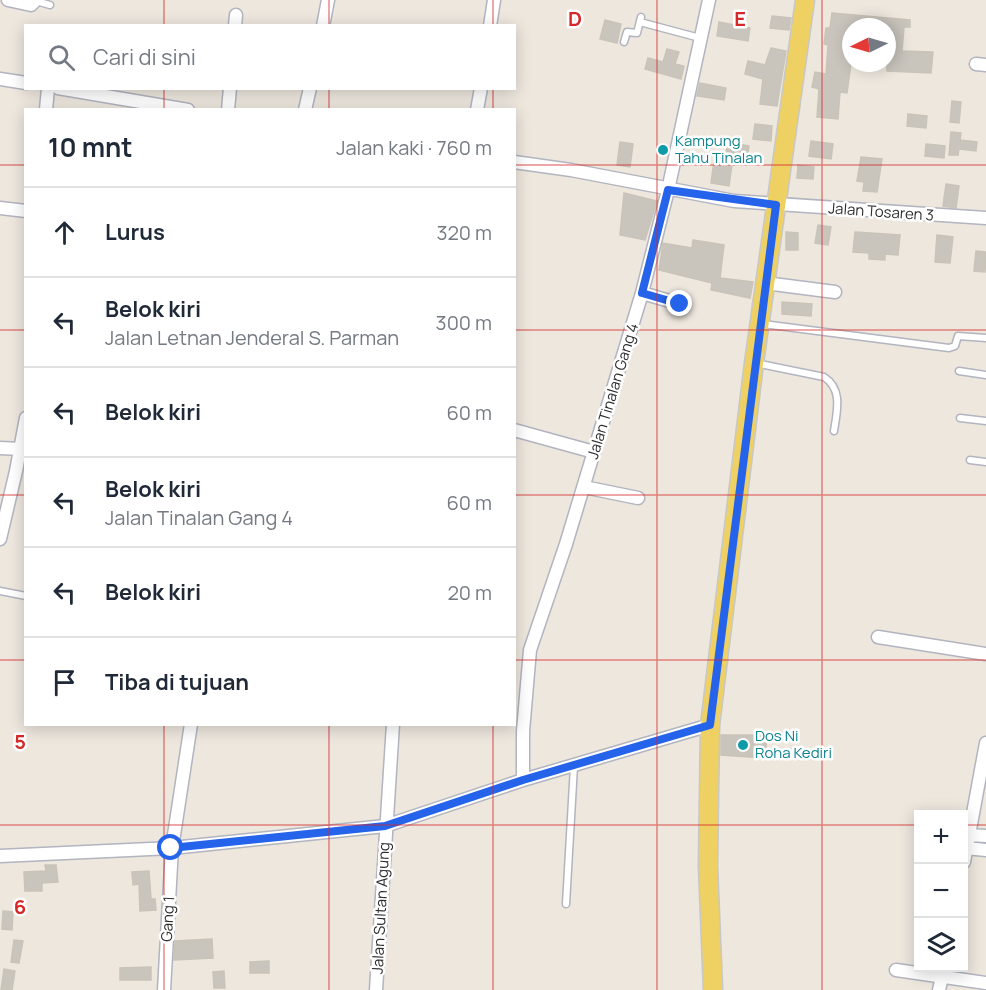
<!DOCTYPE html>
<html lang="id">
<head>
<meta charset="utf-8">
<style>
  :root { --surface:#fff; --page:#f6f6f7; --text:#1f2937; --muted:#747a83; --line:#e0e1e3 }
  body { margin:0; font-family:Manrope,sans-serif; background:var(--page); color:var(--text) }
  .controls { position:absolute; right:18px; bottom:18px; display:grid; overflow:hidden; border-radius:0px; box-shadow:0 3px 15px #0003 }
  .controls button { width:54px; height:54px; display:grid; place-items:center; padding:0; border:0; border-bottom:2px solid var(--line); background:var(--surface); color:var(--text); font:30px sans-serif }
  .compass { position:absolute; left:842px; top:18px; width:54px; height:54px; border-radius:50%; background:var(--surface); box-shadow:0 3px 15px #0003; rotate:265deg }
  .stop { position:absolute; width:18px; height:18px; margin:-14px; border:4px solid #2563eb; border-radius:50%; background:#fff }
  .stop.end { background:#2563eb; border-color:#fff; box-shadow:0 2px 6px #0008 }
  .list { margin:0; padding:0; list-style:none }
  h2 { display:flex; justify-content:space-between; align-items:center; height:78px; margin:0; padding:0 24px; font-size:26px }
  h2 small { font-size:20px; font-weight:400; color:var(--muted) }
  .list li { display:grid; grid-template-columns:39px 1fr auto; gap:18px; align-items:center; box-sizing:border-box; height:90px; padding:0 24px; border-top:2px solid var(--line) }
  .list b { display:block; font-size:22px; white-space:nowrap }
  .list p { margin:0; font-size:20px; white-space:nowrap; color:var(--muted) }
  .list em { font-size:20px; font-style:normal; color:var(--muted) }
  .icon { flex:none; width:33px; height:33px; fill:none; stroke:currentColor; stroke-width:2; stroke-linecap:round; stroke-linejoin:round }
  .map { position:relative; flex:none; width:986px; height:990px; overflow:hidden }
  .search { position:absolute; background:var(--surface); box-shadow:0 3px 15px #0003; left:24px; top:24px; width:492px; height:66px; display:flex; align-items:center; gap:15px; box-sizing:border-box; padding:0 21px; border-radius:0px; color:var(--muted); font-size:22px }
  .panel { position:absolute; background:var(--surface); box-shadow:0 3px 15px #0003; left:24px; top:108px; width:492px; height:618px; border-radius:0px }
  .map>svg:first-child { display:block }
  .building { fill:#c9c5bd; stroke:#c9c3b8; stroke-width:1.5 }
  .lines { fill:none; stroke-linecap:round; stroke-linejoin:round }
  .service-casing { stroke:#b2b4bf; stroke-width:9 }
  .minor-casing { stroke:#b2b4bf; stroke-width:15 }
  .primary-casing { stroke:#c8c8c8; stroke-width:21 }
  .service { stroke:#fff; stroke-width:6 }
  .minor { stroke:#fff; stroke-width:12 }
  .primary { stroke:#eed063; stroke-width:18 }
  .route { stroke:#2563eb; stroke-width:8 }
  .grid { fill:none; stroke:#d62828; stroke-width:1.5; stroke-opacity:0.55 }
  .culture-dot { fill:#0f9aa8; stroke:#fff; stroke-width:2 }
  .labels { text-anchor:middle; stroke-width:5; stroke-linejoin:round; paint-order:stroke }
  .culture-label { font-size:15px; fill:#0d838f; stroke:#fff; text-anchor:start }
  .street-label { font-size:15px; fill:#2c2c2c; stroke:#fff }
  .grid-label { font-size:20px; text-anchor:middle; font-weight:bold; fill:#d62828; stroke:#fff; stroke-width:5; stroke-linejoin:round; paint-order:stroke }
</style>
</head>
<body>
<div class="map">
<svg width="986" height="990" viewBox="0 0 986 990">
  <rect width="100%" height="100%" fill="#ede7de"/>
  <!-- building -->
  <path class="building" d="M832,13L910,20V27H904L902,51L933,52L931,73L887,71V27H851V64L847,93L840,92L838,119L817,117L819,89L812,87L815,72L826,74L828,45L824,44L826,28H830Z
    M772,16L791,18L789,30L770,28Z
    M605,20L621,24L617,43L600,39Z
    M719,22L750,28L748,41L717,36Z
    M771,48L786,51L777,106L760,104L763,79L745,74L748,61L765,65Z
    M667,49L679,52L675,64L684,66L681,79L645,69L648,58L663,62Z
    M700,83L726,88L724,100L697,96Z
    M952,101L961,102L959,123L950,122Z
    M908,114L927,116L926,128L907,126Z
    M755,124L772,126L771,141L753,139Z
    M951,132L961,133L960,140L977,142L976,151L959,149L958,155H949Z
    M811,141L833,144L831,159L809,156Z
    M620,142L633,144L630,167L617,165Z
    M728,142L749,146L746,163L725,159Z
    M926,144L945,146L944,158L925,156Z
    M861,157L882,159L877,192L863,191L864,182L857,181Z
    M714,161L732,164L729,186L711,183Z
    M798,165L814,167L813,179L797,178Z
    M946,184L959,186L956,208L943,206Z
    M624,193L657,201L645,240L620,235Z
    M818,225L831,227L828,245L815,243Z
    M786,232L798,233V250H786Z
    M855,232L900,235L898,255L885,254V260L869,259V253L853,252Z
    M937,235L953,237L950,263L935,262Z
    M693,240L724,245L720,278L753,282L750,298L711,290L712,283L659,270L663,243L692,248Z
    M976,251L986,252L985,272L974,271Z
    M782,302L812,304L811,316L782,314Z
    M721,735H767L765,758L721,755Z
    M45,865H56L58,882L42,883V891H25L24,872L46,871Z
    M149,871L151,899H155L156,910L140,911L139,884L133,885L132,872Z
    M3,911L13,912L12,930L2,929Z
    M212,939L213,958L174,960L175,941Z
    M14,940L23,941L19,963L11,962Z
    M269,961V973H250V962Z
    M151,967V980H120V968Z
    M4,969L15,971L12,990H1Z
    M224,971L225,988H214L213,972Z"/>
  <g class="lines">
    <defs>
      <path id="service" d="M36,1L50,5
        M640,22L700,38
        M624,42L627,32L637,33L641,17
        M763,324L949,348L955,346L958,336L986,338
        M755,363L824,377C843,389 837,411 834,431
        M959,371L986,375
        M960,418L986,421
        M970,460L986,462
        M0,591L26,596
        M566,904L574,766"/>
      <path id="minor" d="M8,0L31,5L36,0
        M235,26L236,15
        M323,26L328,0
        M490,26L494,0
        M976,64L986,65
        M0,79L26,83
        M58,88L188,110
        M46,110L48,88
        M228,110L230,88
        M305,110L310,88
        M477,110L481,88
        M514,162L571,170L734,201L986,218
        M0,208L26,211
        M765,283L835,292
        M642,293L680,304
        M514,430L594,452
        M0,448L21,449
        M584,487L638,498
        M0,539L16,471L26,418
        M878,637L986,654
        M523,780V731L530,650L566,544L642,293L668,190L709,0
        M969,835L986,836
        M966,848L986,850
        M0,856L172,848L385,826L523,780L710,725
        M964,862L986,743
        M896,970L986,983
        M164,990L172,848L191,724
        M376,990L393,724
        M939,990L944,968"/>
      <path id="primary" d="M713,990L708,866L710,725L754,363L805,0"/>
    </defs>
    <!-- service casing -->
    <use href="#service" class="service-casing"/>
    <!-- minor casing -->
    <use href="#minor" class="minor-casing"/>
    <!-- primary casing -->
    <use href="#primary" class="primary-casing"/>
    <!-- service -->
    <use href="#service" class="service"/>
    <!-- minor -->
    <use href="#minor" class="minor"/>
    <!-- primary -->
    <use href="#primary" class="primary"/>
  </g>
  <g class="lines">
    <!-- route -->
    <path class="route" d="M171,848L385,826L523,780L710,725L776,205L668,190L642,293L680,304"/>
  </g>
  <!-- grid -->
  <path class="grid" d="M164,0V26M329,0V26M493,0V26M657,0V990M822,0V990M164,88V110M329,88V110M493,88V110M0,165H26M514,165H986M0,330H26M514,330H986M0,495H26M514,495H986M0,660H26M514,660H986M164,724V990M329,724V990M493,724V990M0,825H918M964,825H986"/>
  <!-- markers -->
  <g class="culture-dot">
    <circle cx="663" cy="150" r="6"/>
    <circle cx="743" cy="745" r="6"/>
  </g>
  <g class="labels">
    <!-- culture labels -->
    <g class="culture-label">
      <text x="675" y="146">Kampung<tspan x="675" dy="17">Tahu Tinalan</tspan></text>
      <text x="755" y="741">Dos Ni<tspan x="755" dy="17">Roha Kediri</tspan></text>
    </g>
    <!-- street labels -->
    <g class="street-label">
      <text transform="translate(881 212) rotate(4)" y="5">Jalan Tosaren 3</text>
      <text transform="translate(613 391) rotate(-73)" y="5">Jalan Tinalan Gang 4</text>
      <text transform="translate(381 908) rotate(-87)" y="5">Jalan Sultan Agung</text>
      <text transform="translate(168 919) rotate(-87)" y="5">Gang 1</text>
    </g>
  </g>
  <g class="grid-label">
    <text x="575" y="26">D</text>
    <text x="740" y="26">E</text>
    <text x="20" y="749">5</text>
    <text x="20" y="914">6</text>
  </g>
</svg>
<div class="controls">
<button>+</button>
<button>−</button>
<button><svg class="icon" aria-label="layers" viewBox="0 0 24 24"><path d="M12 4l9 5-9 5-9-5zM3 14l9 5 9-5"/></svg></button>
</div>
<svg class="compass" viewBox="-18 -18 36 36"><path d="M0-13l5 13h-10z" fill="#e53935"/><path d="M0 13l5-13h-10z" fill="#747a83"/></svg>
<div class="stop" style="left:171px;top:848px"></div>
<div class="stop end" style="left:680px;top:304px"></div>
<div class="search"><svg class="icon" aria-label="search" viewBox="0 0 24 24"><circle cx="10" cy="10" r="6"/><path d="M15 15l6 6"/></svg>Cari di sini</div>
<section class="panel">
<h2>10 mnt<small>Jalan kaki · 760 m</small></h2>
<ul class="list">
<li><svg class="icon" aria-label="ahead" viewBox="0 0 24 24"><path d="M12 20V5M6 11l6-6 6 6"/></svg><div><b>Lurus</b></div><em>320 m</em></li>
<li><svg class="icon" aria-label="left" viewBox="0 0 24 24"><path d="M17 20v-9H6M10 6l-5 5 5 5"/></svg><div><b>Belok kiri</b><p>Jalan Letnan Jenderal S. Parman</p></div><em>300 m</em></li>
<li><svg class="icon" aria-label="left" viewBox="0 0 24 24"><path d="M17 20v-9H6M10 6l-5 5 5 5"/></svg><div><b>Belok kiri</b></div><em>60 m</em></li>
<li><svg class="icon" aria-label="left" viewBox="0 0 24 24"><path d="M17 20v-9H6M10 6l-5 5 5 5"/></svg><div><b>Belok kiri</b><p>Jalan Tinalan Gang 4</p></div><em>60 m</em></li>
<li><svg class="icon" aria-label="left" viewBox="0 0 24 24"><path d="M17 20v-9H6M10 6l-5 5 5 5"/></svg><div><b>Belok kiri</b></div><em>20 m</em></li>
<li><svg class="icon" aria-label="arrive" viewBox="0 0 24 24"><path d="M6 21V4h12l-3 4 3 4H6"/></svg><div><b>Tiba di tujuan</b></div></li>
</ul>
</section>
</div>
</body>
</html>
